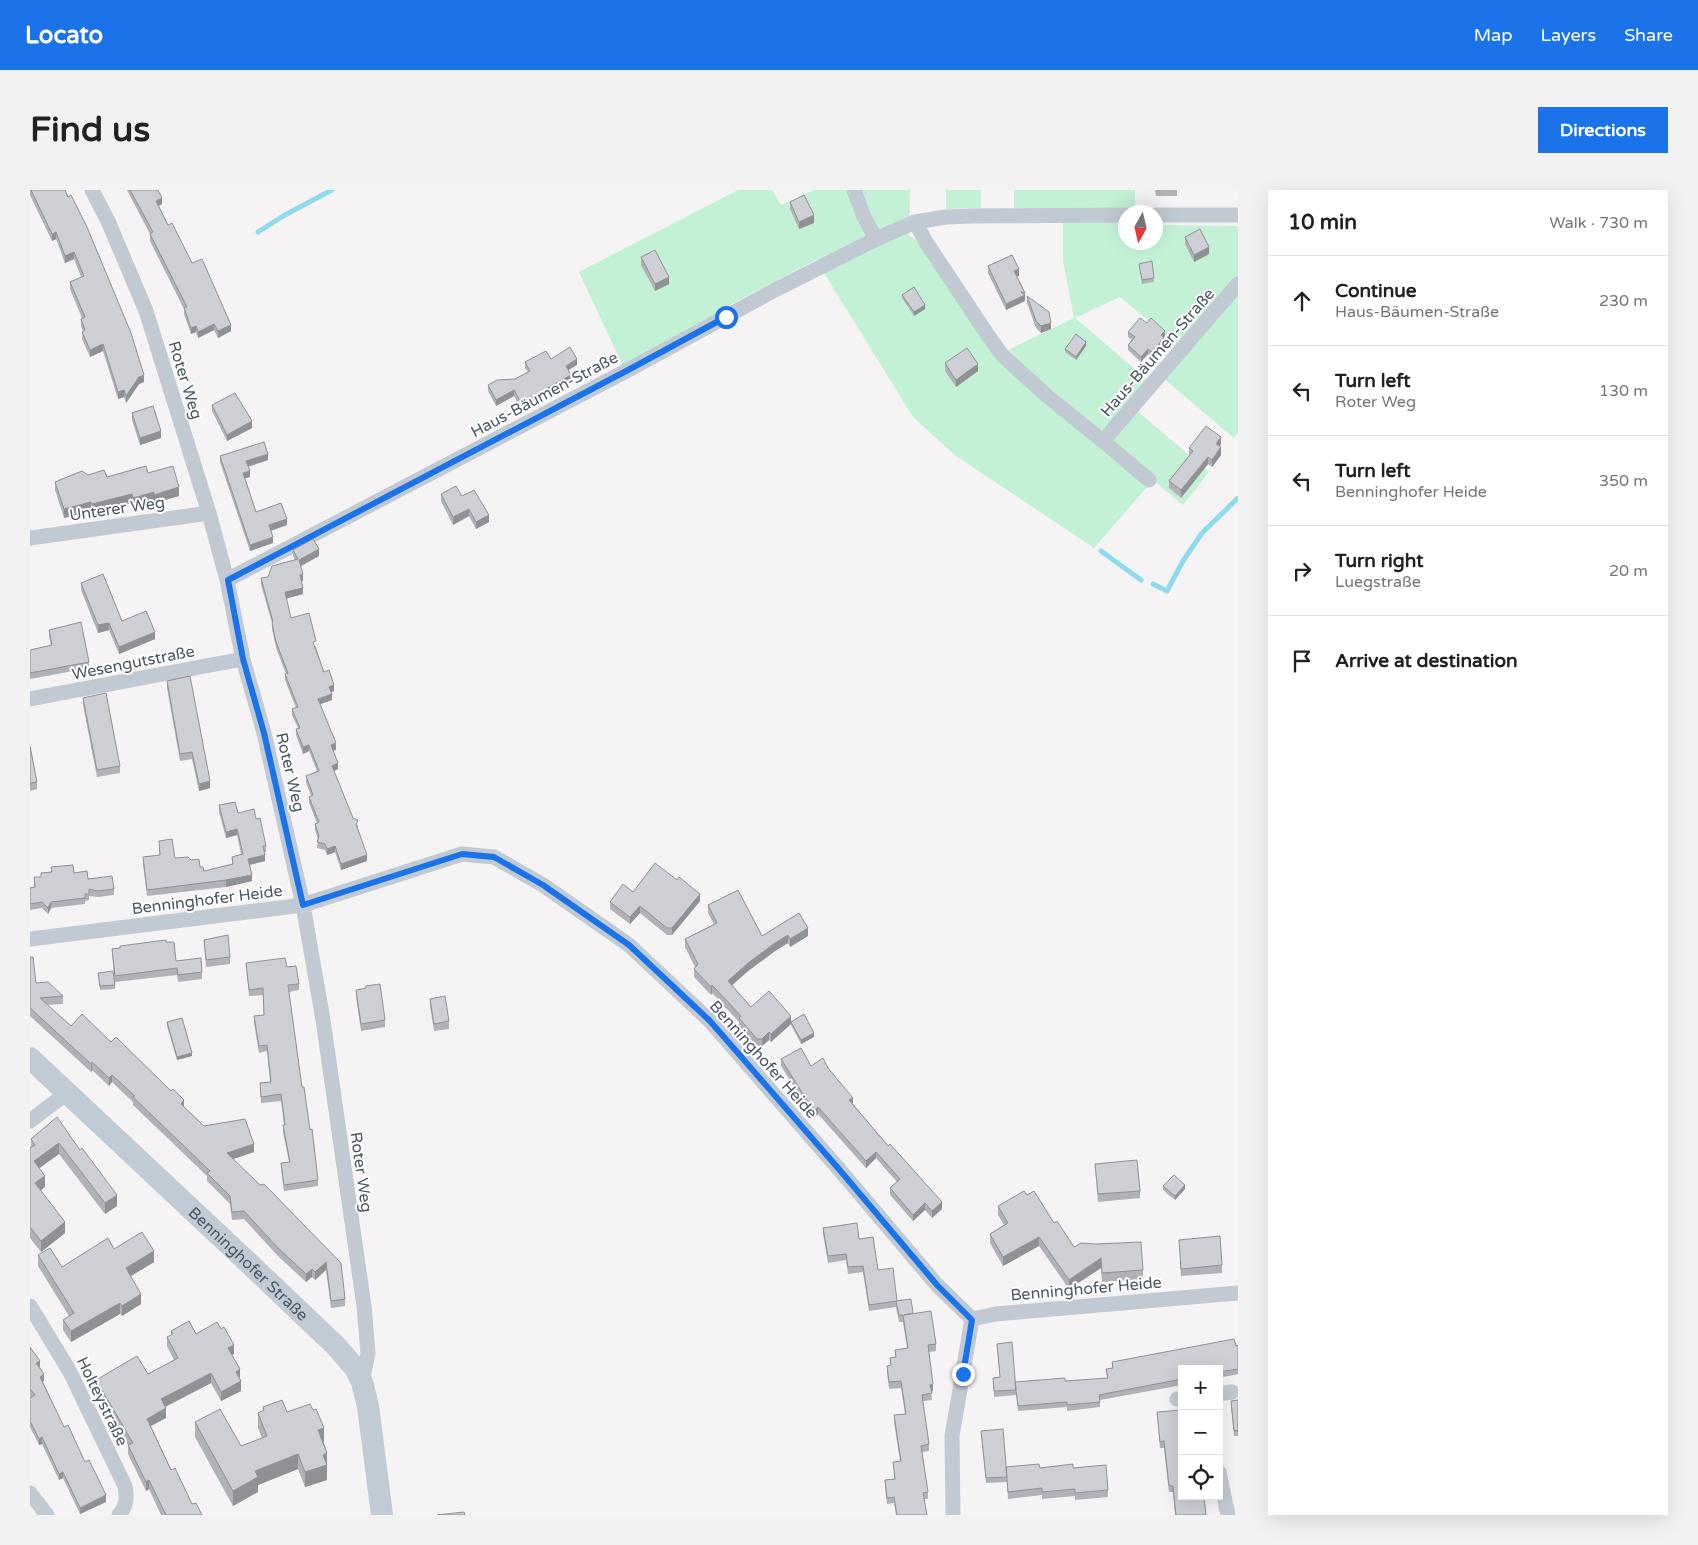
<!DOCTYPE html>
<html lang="en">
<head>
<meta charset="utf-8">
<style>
  :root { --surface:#fff; --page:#f2f2f2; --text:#202124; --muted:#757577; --line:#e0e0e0; --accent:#1a73e8 }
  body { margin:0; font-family:"Varela Round",sans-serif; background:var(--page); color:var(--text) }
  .controls { position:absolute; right:15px; bottom:15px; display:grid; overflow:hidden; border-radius:0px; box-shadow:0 5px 20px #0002 }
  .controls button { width:45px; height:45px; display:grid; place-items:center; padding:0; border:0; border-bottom:1px solid var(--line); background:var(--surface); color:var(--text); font:25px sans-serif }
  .compass { position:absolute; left:1088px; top:15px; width:45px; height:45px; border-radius:50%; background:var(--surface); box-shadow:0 5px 20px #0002; rotate:188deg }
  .stop { position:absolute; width:15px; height:15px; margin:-11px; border:4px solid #1a73e8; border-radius:50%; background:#fff }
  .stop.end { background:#1a73e8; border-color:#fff; box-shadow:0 1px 5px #0008 }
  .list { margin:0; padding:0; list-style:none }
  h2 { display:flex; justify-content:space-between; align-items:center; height:65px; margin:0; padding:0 20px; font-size:21px }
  h2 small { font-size:16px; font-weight:400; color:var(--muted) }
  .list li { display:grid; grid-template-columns:32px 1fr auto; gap:15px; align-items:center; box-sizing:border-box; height:90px; padding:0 20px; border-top:1px solid var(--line) }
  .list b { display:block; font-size:19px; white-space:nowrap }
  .list p { margin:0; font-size:16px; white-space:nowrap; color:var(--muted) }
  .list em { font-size:16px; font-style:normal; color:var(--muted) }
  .icon { flex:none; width:28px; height:28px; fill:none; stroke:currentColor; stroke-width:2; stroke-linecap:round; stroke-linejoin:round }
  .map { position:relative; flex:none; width:1208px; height:1325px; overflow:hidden; border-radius:0px }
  header { display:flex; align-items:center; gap:30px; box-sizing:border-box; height:70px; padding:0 25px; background:var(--accent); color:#fff }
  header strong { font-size:24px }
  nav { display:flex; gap:28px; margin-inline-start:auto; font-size:18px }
  .intro { display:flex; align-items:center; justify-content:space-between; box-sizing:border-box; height:120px; padding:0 30px }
  h1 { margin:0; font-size:35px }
  .button { padding:12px 22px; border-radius:0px; background:var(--accent); color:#fff; font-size:18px; font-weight:700 }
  main { display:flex; gap:30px; padding:0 30px }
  aside { flex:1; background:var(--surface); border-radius:0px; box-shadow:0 5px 20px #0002 }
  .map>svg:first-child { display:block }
  .green { fill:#c3f1d5 }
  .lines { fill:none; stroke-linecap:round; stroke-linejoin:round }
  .stream { stroke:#90daee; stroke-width:5 }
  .street { stroke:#c1cad2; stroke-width:15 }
  .secondary { stroke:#c1cbd6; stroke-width:22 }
  .wall { fill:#b0b2b7 }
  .shaded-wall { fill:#909195 }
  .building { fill:#cdcfd5; stroke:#909195 }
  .route { stroke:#1a73e8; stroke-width:6 }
  .labels { text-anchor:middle; stroke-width:4; stroke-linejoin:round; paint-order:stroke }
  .street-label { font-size:16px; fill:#4a5661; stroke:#fff }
</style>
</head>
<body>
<header>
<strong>Locato</strong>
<nav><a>Map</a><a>Layers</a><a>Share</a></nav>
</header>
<div class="intro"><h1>Find us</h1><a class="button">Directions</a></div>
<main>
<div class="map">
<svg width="1208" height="1325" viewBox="0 0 1208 1325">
  <rect width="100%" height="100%" fill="#f5f3f3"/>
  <!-- green -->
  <path class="green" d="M708,0H742L751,15L784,0H880L879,46L892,51L974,162L1044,128L1033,71V18H984V0H1105V22H1096V52H1126V35L1208,36V242L1204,248L1133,188L1155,161L1090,107L1045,128L1120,192L1106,220L1179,282L1153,315L1123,290L1064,358L926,266L883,227L786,70L698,116L699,123L594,178L549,82Z
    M916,0H951V18L916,19Z"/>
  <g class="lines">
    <!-- stream -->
    <path class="stream" d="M228,42L253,26L302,0
      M1071,361L1111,390
      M1123,394L1137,401L1153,371L1172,343L1207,309"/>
    <!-- street -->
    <path class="street" d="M62,0L78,31L116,121L179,323L197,390L213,469L234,543L273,715L293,830L334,1116L338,1163L332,1192
      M824,0L834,27L846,49
      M1126,25H1208
      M885,32L896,52L955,141L972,165L1017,206L1073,251L1208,94
      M1073,251L1119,290
      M0,348L179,323
      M197,390L600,179L745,100L846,49L885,32L916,27L942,26L1096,25
      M0,509L213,469
      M0,749L273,715L432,664L464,667L513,695L599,755L680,831L808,978L907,1095L942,1129
      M0,931L37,903
      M0,1116L40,1182L95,1296C97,1307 97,1316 89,1325
      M942,1129L966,1124L1208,1103
      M1189,1204L1202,1202
      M1147,1209H1152
      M1189,1282L1198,1325
      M0,1303L17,1325
      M923,1325L922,1246L942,1129"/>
    <!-- secondary -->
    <path class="secondary" id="s1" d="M0,868L225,1079L306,1156L325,1178L332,1192L338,1216L352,1325"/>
  </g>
  <!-- wall -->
  <path class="wall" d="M0,0H35L114,192L109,194L96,213L94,207L88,209L73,161L60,167L52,149L53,141L51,136V129L52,128L40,99V92L51,87L44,69L35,73L26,49L22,51L0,5Z
    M97,0H128L132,14L129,16L138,35L162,73L201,141L188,148L184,140L168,148L166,142L161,144L154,124V119L120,51V44Z
    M1125,0H1147V6H1126Z
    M760,12L784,33L769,39L760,19Z
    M1155,47L1179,64L1164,72L1155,54Z
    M611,67L639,94L625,101L611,75Z
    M1109,74L1124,88V92L1112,94Z
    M958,76L989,86H987L995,103V111L976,120L958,83Z
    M872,105L895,119L884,126L872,108Z
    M997,106L1021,139L1011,143L1006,138L997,113Z
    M1117,133L1135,146L1134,148V153L1122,167L1118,164L1111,172L1098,160V155L1102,150L1098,147V142Z
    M1056,156L1046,170L1035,162V159Z
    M521,169L547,175L539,180L541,191L491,219L484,206L466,216L458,201V195L485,189L498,182L495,178V172Z
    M915,173L948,181L926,197L915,181Z
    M182,215L222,238L197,251L182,221Z
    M102,223L131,248L110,255L102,230Z
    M1191,254L1190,256L1191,265L1182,277L1178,274L1151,308L1139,298V291L1160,266L1159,265V258Z
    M190,266L238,270L218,277L220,287L215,288L226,322L257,335L241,341L243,353L220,361L190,272Z
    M118,283L149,306L124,313V310L103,317L102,313L62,323L61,321L34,328L25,300V292L58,285L77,287Z
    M411,304L432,306L459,332L446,339L439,326L423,335L411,311Z
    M263,360L289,366L271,376L273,391H271L273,404L256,408L261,428L286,457L294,482L304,501L301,502L302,510L290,514L306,560L303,561L308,579L304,581L323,628L328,636V638L337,671L311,680L305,662L297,665L295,660L287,658L288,649L285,640V634L287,633L279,613V607L281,606L276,592V586L287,581L279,561L273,564L266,545V539L268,538L262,525V519L266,518L255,490V484H256L246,458L242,439V433L231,395V388L238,387L265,370L263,366Z
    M51,393L92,431L125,449L89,464L79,440L68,443L51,400Z
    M19,440L59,472V478L0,489V460L21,456L19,446Z
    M137,491L180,598L169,601L162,569L150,571L137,498Z
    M53,508L90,576V583L67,587L53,515Z
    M0,556L7,592V599L0,601Z
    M189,615L208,623L226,629L236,656V662H234L235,671L220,675L222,691L196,697L117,706L113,674V667L130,665L129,651L145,668L161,670L170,677L174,681L202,674V667L211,664L207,645L196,648L189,622Z
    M21,677L44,683L84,699V705L68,707L59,706V710L55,711V714L21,718L18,724L12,718L0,720V698L4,697V687H11L21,682Z
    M603,702L670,711L642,745H637L610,723L600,734L580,719V712Z
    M678,715L732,746H778L760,757L758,753L745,761L718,781L702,795L721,817L761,834L741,852L739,850L732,856H727L709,836V832L682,803L681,805L664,787V779L665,777L655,757V749L684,734L678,723Z
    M174,750L200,767V774L176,777Z
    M136,752L146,771L172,782V789L148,792L147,785L85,792V799L70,800L68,783L84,788L82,759Z
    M0,767L6,793L33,806V814L17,815L41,836L81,852L174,936L224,962L203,969L311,1073L315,1109V1116L301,1118L296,1080L285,1090L282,1087L276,1092L248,1066L214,1029L202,1030L200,1014L177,991V986L103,915V912L82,892L79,896L62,880L61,882L0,826Z
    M216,773L257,777L269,794V800L259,802L272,897L288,990V996L254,1001L251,979V973L259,972L253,942V935H254L251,911L231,913L230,893L240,892L237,861L229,863L224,833V826L234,825L233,805L219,806Z
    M326,800L355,830V837L331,841L326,807Z
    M400,809L419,831V839L404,841L400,816Z
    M137,832L162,866L147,870L137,836Z
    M761,832L784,847L771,854L761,835Z
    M751,869L781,876L798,878L823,914L912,1019L902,1028L895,1020L883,1031L860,1005V998L867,992L846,968L836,978L788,924L785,927L776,916L751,876Z
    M27,927L87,1016L75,1024L29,964L9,978L15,997L11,1000L35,1043L11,1062L0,1048L1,949Z
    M1065,974L1110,1001V1008L1068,1012Z
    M1133,996L1155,999L1145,1010L1133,1000Z
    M997,1005L1024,1033L1044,1057L1113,1080V1089L1072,1092L1071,1078L1039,1099L1009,1056L973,1076L960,1053V1044L974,1035L968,1025V1016Z
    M793,1038L829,1049L867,1111L883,1123L906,1154V1161L899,1162L903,1201L901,1202L902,1210L893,1211L899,1254V1261L892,1262L898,1302V1309H894L897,1325H866L864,1313L857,1314L855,1297V1290L865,1289L863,1272L870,1271L864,1232V1225L875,1224L871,1198L859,1199L857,1182V1176L860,1175V1168L865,1167V1160L877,1158L873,1132H869L866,1117L839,1121L833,1082L818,1084L816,1070L798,1073L793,1044Z
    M1149,1050L1192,1075V1083L1151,1086Z
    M84,1059L124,1072L101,1086L111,1114L92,1126L90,1124L41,1152L33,1140V1130L39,1126L8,1076V1065L32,1077Z
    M141,1141L166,1144L204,1164L202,1165L210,1189L211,1201L191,1211L181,1193L135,1217L136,1228L121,1236L141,1280L162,1314L172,1325H131L119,1299L116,1301L98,1264V1255L66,1199V1190L118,1184L144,1170L137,1156V1147L141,1145Z
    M967,1154L985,1194L1035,1191L1077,1188L1076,1179L1082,1178V1172L1208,1155V1184L1189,1188V1179H1152V1195L1070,1210V1217L1037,1221V1217L988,1221L986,1202V1205L964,1207L963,1188L970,1187Z
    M0,1157L10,1177L14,1191L13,1192L34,1237L55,1272L76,1312L50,1324L33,1288L29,1290L12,1254L9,1255L0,1237V1208L1,1207L0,1206Z
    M1208,1210V1247V1246H1204L1201,1216V1211Z
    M233,1217L257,1222L294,1253L297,1263V1290L275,1297L268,1279L228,1295V1302L203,1316L165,1247V1232L211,1256L232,1248L228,1238V1223L233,1221Z
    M1127,1222L1152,1306L1176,1325H1145L1143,1302H1139L1134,1258H1130Z
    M951,1241L976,1281L1010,1278H1043L1078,1300V1307L1045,1310V1306L1012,1309V1305L978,1309L977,1291V1292L956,1293Z"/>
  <!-- shaded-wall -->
  <path class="shaded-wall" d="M132,8V14L126,17V11Z
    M784,25V33L769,39V32Z
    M26,42V49L22,51V44Z
    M1179,57V64L1164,72V65Z
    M44,62V69L35,73V66Z
    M989,79V86L984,87V81Z
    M639,87V94L625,101V94Z
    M995,105V111L976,120V114Z
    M895,115V119L884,126V122Z
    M1021,133V139L1011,143V136Z
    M184,134V140L168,148V142Z
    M201,135V141L188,148V141Z
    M166,136V142L161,144V138Z
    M1135,141V146L1131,151V145Z
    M1134,148V153L1122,167V162Z
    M1056,152V156L1046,170V167Z
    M73,154V161L60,167V160Z
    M1118,159V164L1111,172V167Z
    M547,169V175L536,181V176Z
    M948,174V181L926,197V190Z
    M114,185V192L109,194L96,213V206L109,187Z
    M541,185V191L491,219V213Z
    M94,200V207L88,209V202Z
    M484,200V206L466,216V210Z
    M222,231V238L197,251V245Z
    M131,241V248L110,255V248Z
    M1191,247V254L1186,261V254Z
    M1191,257V265L1182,277V270Z
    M238,264V270L216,277V271Z
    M1178,267V274L1151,308V300Z
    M220,281V287L213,289V283Z
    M149,297V306L124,313V305Z
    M124,302V310L103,317V308Z
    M102,304V313L62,323V314Z
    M61,312V321L34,328V319Z
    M439,319V326L423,335V327Z
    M459,325V332L446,339V332Z
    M257,329V335L239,341V335Z
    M243,347V353L220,361V355Z
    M289,359V366L269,377V370Z
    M273,384V391L270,392V385Z
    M273,398V404L255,409V402Z
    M79,433V440L68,443V435Z
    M125,442V449L89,464V457Z
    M304,495V501L299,503V497Z
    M302,504V510L288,515V509Z
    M306,553V560L301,561V555Z
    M279,555V561L273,564V557Z
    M308,573V579L302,582V576Z
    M180,591V598L169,601V594Z
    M207,639V645L196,648V642Z
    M305,656V662L297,665V659Z
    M235,665V671L218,675V669Z
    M337,665V671L311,680V674Z
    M222,685V691L196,697V690Z
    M670,704V711L642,745V738Z
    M21,712V718L18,724V718Z
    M610,716V723L600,734V727Z
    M778,738V746L760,757V749Z
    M758,745V753L745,761L718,781L698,799V791L718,773L745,753Z
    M682,795V803L681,805V797Z
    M761,826V834L741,852V844Z
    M739,842V850L732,856V849Z
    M784,843V847L771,854V850Z
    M162,863V866L147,870V867Z
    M62,872V880L61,882V874Z
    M82,885V892L79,896V888Z
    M823,908V914L819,910Z
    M154,910V918L151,914Z
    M788,917V924L785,927V920Z
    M29,953V964L4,982V971Z
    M224,954V962L197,971V963Z
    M846,962V968L836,978V971Z
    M15,986V997L5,1004V993Z
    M1155,995V999L1145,1010V1006Z
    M87,1005V1016L75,1024V1013Z
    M912,1012V1019L902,1028V1021Z
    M895,1013V1020L883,1031V1025Z
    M35,1032V1043L11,1062V1051Z
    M1009,1047V1056L973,1076V1067Z
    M124,1061V1072L96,1089V1078Z
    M1071,1068V1078L1039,1099V1090Z
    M296,1072V1080L285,1090V1082Z
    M282,1079V1087L276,1092V1084Z
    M111,1104V1114L92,1126V1116Z
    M90,1113V1124L41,1152V1141Z
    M204,1155V1164L198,1167V1158Z
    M10,1171V1177L6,1173Z
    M210,1179V1189L206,1182Z
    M181,1183V1193L131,1219V1209Z
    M14,1184V1191L10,1194V1187Z
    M211,1191V1201L191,1211V1202Z
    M903,1194V1201L900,1202V1195Z
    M136,1218V1228L117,1238V1229Z
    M294,1238V1253L288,1255V1240Z
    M12,1247V1254L9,1255V1249Z
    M297,1263V1290L275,1297V1282L293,1265Z
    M268,1264V1279L228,1295V1302L203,1316V1301L225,1281Z
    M33,1282V1288L29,1290V1284Z
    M119,1290V1299L116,1301V1292Z
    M76,1305V1312L50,1324V1318Z"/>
  <!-- building -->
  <path class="building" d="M1,0H35L38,7L41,5L57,37L101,143L114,185L109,187L96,206L94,200L88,202L73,154L60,160L52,142L55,140L51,129L55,127L40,92L54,86L44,62L35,66L26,42L22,44Z
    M100,0H128L132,8L126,11L138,35L142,33L162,73L172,69L201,135L188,141L184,134L168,142L166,136L161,138L154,118L157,117L120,44L123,42Z
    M774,5L784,25L769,32L760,12Z
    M1170,39L1179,57L1164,65L1155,47Z
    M625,60L639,87L625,94L611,67Z
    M982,65L989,79L984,81L995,103L991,102L995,105L976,114L958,76Z
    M1122,71L1124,88L1112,90L1109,74Z
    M884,97L895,115L884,122L872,105Z
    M997,106L1019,122L1021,133L1011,136L1006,131Z
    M1110,128L1117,133L1121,128L1135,141L1131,145L1134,148L1122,162L1118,159L1111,167L1098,155L1105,147L1098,142Z
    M1046,144L1056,152L1046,167L1035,159Z
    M540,157L547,169L536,176L541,185L491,213L484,200L466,210L458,195L467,190L485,189L500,181L495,172L516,161L521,169Z
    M937,158L948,174L926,190L915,173Z
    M205,203L222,231L197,245L182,215Z
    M123,216L131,241L110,248L102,223Z
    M1176,236L1191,247L1186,254L1191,257L1182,270L1178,267L1151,300L1139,291L1163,261L1159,258Z
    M234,252L238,264L216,271L220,281L213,283L226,322L251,313L257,329L239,335L243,347L220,355L190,266Z
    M116,276L118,283L143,276L149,297L124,305V302L103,308L102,304L62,314L61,312L34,319L25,292L52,281L58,285L74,280L77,287Z
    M426,296L432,306L444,300L459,325L446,332L439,319L423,327L411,304Z
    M283,349L289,359L269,370L273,384L270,385L273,398L255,402L261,428L279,423L286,451L283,452L294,482L299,480L304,495L299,497L302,504L288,509L306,553L301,555L308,573L302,576L323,628L328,630L326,634L337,665L311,674L305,656L297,659L295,654L287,652L289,646L285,634L289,632L279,607L283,605L276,586L289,581L279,555L273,557L266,539L270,538L262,519L268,517L255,484L258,483L246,452L242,433L243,432L231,388L238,387L242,376L268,369L263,360Z
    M73,384L92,431L116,421L125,442L89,457L79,433L68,435L51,393Z
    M51,432L59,472L0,483V460L22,455L19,440Z
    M160,486L180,591L169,594L162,562L150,564L137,491Z
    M76,503L90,576L67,580L53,508Z
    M0,556L7,592L0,593Z
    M205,612L208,623L224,619L226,629L230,628L236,656H233L235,665L218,669L222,685L196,690L117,700L113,667L130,665L129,651L142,649L145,668L158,667L161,670L169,669L170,677H173L174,681L203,674L202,667L213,664L207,639L196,642L189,615Z
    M625,673L647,690L649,687L670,704L642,738H637L610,716L600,727L580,712L593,694L603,702Z
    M43,675L44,683L57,681L58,689L82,686L84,699L68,701L59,699V704H55V708L21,712L18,718L12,712L0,714V698L5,697L4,687H11V683L22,682L21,677Z
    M708,700L732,746L769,723L778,738L760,749L758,745L745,753L718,773L698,791L721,817L739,801L761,826L741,844L739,842L732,849H727L709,828L711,826L682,795L681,797L664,779L668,774L655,749L687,733L678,715Z
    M198,745L200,767L176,770L174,750Z
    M136,750V752H144L146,771L171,768L172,782L148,785L147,778L85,786L82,759L90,758V756Z
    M0,767H3L6,793L18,792L33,806L10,808L41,836L52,824L81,852L86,847L141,901L143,899L154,910L151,914L174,936L215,929L224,954L197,963L230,995L234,994L311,1073L315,1109L301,1111L296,1072L285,1082L282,1079L276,1084L248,1058L214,1021L202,1022L200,1006L177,983L180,981L103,907L105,906L82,885L79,888L62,872L61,874L0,818Z
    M255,768L257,777L266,776L269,794L258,795L272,897H274L280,940L282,939L288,990L254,995L251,973L260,972L253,935H255L251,904L231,907L230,893L241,892L237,855L229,856L224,826L234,825L233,798L219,800L216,773Z
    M83,781L85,795L70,796L68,783Z
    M350,794L355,830L331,834L326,800L336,798V796Z
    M415,806L419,831L404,834L400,809Z
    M774,824L784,843L771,850L761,832Z
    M152,828L162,863L147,867L137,832Z
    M771,858L781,876L793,868L798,878L823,908L819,910L858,956L860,954L912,1012L902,1021L895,1013L883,1025L860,998L870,989L846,962L836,971L788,917L785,920L776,909L751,869Z
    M27,927L50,960L52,958L87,1005L75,1013L29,953L4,971L15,986L5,993L35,1032L11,1051L0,1037V958L5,955L1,949Z
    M1107,970L1110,1001L1068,1004L1065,974Z
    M1144,985L1155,995L1145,1006L1133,996Z
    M994,1001L997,1005L1004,1001L1024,1033L1027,1031L1044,1057L1051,1053L1066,1054L1111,1052L1113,1080L1072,1083L1071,1068L1039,1090L1009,1047L973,1067L960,1044L978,1033L968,1016Z
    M827,1033L829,1049L843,1047L848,1080L863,1078L867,1111L839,1115L833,1076L818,1077L816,1064L798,1066L793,1038Z
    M112,1042L124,1061L96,1078L111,1104L92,1116L90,1113L41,1141L33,1130L44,1123L8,1065L20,1058L32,1077L78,1048L84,1059Z
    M1190,1046L1192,1075L1151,1079L1149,1050Z
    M881,1109L883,1123L874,1125L901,1121L906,1154L898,1155L903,1194L900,1195L902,1203L892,1205L899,1254L891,1256L898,1302L893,1303L897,1325H867L864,1307L857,1308L855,1290L865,1289L863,1272L871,1271L864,1225L876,1224L871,1191L859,1192L857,1176L861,1175L860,1168L866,1167L865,1160L878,1158L873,1125H869L866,1111Z
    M159,1131L166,1144L187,1132L191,1139L194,1137L204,1155L198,1158L210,1179L206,1182L211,1191L191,1202L181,1183L131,1209L136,1218L117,1229L141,1280L145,1278L162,1314L166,1313L172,1325H136L119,1290L116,1292L98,1255L103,1253L66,1190L107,1166L118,1184L148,1168L137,1147L143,1144L141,1141Z
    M1204,1149L1206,1156L1208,1155V1179L1189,1182V1179H1152V1189L1069,1205L1070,1212L1037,1215V1212L988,1216L985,1192L1035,1188V1191L1078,1188L1076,1179L1083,1178L1082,1172Z
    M982,1152L986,1200L964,1201L963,1188L970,1187L967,1154Z
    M0,1157L10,1171L6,1173L14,1184L10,1187L34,1237L38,1235L55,1272L59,1270L76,1305L50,1318L33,1282L29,1284L12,1247L9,1249L0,1231V1208L5,1205L0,1199Z
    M252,1210L257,1222L280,1214L283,1220L286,1219L294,1238L288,1240L297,1263L293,1265L297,1275L275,1282L268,1264L225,1281L228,1287L203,1301L165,1232L190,1219L211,1256L237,1246L228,1223L234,1220L233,1217Z
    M1208,1210V1242V1240L1204,1241L1201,1211Z
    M1152,1220V1306H1170V1308H1174L1176,1325H1146L1143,1296H1139L1134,1251L1130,1252L1127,1222Z
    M973,1239L977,1287L956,1288L951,1241Z
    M1009,1274L1010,1278L1043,1274V1278L1076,1275L1078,1300L1045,1303V1299L1012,1302V1298L978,1302L976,1277Z
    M434,1322L435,1325H407Z"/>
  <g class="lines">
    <!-- route -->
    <path class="route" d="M696,127L600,179L198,390L213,469L234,543L273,715L432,664L464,667L513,695L599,755L680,831L808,978L907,1095L942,1130L933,1184"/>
  </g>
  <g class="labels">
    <!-- street labels -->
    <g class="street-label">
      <text transform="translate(1127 162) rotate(-49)" y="6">Haus-Bäumen-Straße</text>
      <text transform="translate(156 190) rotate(73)" y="6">Roter Weg</text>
      <text transform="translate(514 204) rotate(-28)" y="6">Haus-Bäumen-Straße</text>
      <text transform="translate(87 318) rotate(-8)" y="6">Unterer Weg</text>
      <text transform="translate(103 472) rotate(-11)" y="6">Wesengutstraße</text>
      <text transform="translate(261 582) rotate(77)" y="6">Roter Weg</text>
      <text transform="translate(177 709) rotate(-7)" y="6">Benninghofer Heide</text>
      <text transform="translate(734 869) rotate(48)" y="6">Benninghofer Heide</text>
      <text transform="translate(332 982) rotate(82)" y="6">Roter Weg</text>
      <text dy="6" stroke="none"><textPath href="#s1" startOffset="300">Benninghofer Straße</textPath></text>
      <text transform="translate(1056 1098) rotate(-5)" y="6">Benninghofer Heide</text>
      <text transform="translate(73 1211) rotate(64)" y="6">Holteystraße</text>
    </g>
  </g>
</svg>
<div class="controls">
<button>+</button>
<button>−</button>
<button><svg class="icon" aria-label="locate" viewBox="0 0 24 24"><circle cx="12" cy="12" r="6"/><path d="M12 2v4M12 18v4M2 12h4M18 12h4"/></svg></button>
</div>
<svg class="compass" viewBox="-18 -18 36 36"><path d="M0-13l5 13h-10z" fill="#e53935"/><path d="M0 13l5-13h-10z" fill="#757577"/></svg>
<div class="stop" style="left:696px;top:127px"></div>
<div class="stop end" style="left:933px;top:1184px"></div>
</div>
<aside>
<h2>10 min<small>Walk · 730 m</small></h2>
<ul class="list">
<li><svg class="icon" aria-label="ahead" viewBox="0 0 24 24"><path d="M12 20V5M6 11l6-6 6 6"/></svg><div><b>Continue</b><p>Haus-Bäumen-Straße</p></div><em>230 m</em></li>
<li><svg class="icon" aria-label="left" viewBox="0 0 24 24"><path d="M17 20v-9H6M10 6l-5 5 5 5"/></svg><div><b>Turn left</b><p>Roter Weg</p></div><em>130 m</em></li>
<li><svg class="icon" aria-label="left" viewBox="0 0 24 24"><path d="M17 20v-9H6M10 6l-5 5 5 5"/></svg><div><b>Turn left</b><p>Benninghofer Heide</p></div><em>350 m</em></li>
<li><svg class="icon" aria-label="right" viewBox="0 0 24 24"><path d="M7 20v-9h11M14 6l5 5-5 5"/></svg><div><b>Turn right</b><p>Luegstraße</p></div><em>20 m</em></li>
<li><svg class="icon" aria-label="arrive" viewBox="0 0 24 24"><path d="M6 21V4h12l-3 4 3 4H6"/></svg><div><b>Arrive at destination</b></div></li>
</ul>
</aside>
</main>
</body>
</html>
